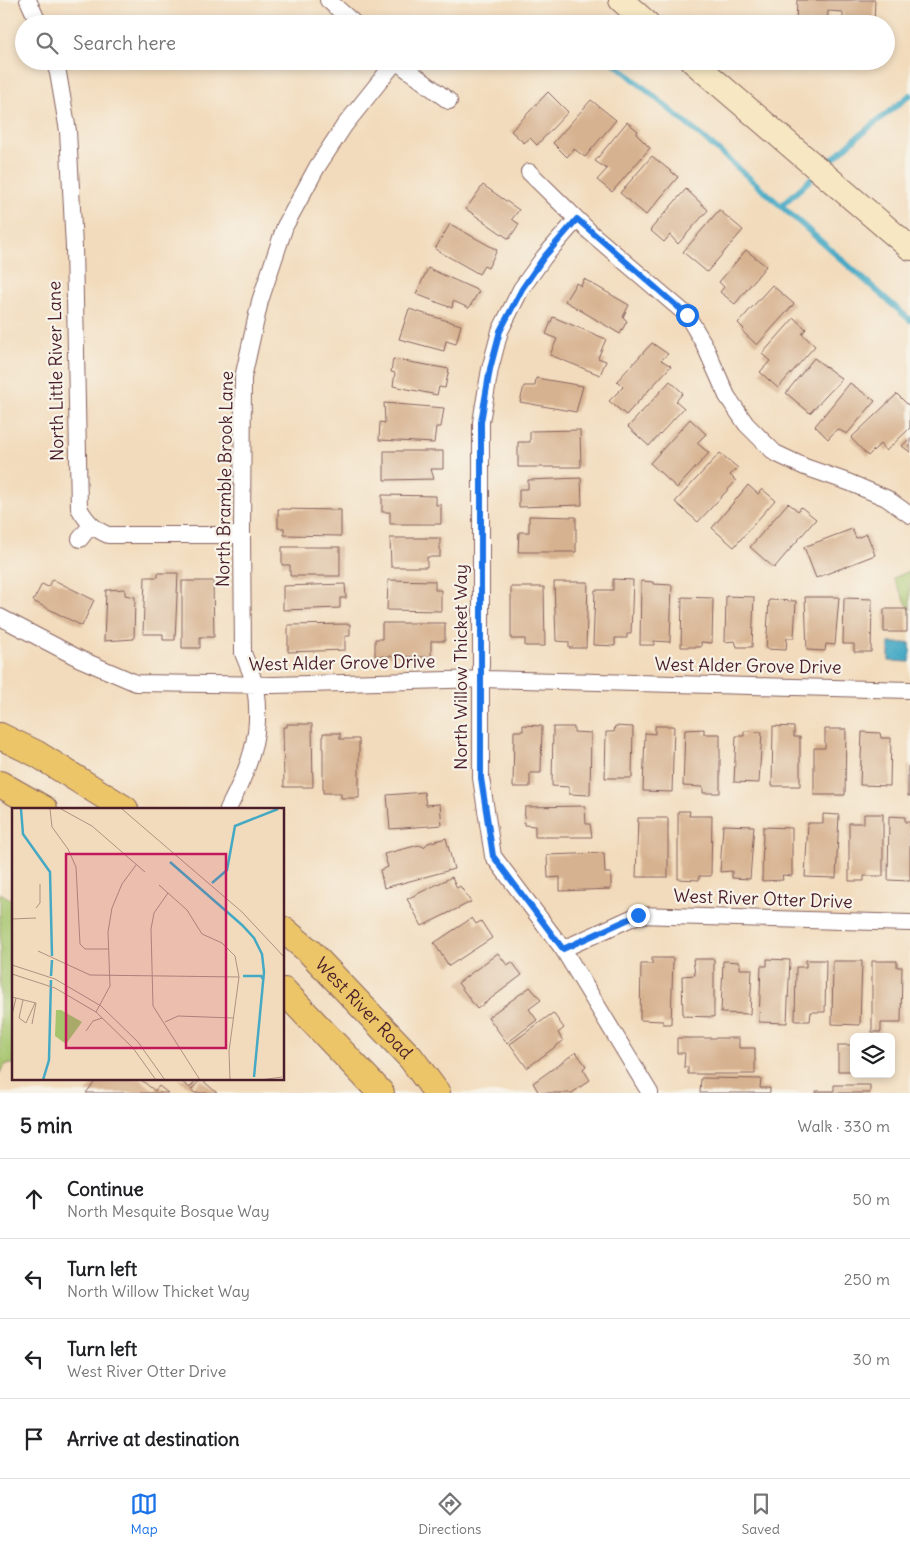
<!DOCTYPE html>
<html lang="en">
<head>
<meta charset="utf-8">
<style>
  :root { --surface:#fff; --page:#f6f6f6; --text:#202124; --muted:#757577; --line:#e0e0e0; --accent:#1a73e8 }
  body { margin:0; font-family:Delius,sans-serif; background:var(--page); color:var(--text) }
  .controls { position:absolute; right:15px; bottom:15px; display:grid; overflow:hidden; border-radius:8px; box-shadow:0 2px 8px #0003 }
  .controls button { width:45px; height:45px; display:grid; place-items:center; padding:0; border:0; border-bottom:1px solid var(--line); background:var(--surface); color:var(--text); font:25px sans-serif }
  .stop { position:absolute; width:15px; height:15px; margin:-11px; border:4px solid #1a73e8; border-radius:50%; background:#fff }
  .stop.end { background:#1a73e8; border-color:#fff; box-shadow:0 1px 5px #0008 }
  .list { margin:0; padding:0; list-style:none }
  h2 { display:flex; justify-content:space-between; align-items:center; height:65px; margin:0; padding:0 20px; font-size:21px }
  h2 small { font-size:16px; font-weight:400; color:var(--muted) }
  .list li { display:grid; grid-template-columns:32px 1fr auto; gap:15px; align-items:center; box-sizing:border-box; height:80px; padding:0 20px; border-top:1px solid var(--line) }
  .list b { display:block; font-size:19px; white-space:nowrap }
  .list p { margin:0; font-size:16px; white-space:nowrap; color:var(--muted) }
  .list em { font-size:16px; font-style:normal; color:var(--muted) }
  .icon { flex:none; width:28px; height:28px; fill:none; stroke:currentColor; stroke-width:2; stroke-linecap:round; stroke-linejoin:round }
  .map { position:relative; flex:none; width:910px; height:1093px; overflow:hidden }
  .search { position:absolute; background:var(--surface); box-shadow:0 2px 8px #0003; left:15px; right:15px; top:15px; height:55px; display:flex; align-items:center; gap:12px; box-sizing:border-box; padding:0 18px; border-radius:28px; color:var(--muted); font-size:19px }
  .sheet { height:385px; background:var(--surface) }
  nav { display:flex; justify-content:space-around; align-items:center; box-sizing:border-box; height:70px; border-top:1px solid var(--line); background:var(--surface); font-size:14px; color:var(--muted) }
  nav a { display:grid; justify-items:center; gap:2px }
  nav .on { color:var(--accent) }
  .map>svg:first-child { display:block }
  .green { fill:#a5c46c; stroke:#78724c }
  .water { fill:#45a9c4; stroke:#486478 }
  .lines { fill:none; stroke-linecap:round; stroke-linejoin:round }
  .stream { stroke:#45a9c4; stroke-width:6 }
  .building { fill:#d7b290 }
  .street-casing { stroke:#85615e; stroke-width:18 }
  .secondary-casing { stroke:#85615e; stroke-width:26 }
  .primary-casing { stroke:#85615e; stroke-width:28 }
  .street { stroke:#fff; stroke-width:16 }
  .secondary { stroke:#f7e8c3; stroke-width:24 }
  .primary { stroke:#ecc569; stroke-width:26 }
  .route { stroke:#1a73e8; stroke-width:6 }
  .labels { text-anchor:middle; stroke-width:4.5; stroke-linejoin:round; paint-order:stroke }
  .street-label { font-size:18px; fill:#4a1f2b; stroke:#f7f3e8 }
  .inset-river { fill:none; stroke:#45a9c4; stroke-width:2.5 }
  .inset-road { fill:none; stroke:#af9082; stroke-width:1 }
  .view { fill:#c2185b; fill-opacity:0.15; stroke:#c2185b; stroke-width:2.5 }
  .inset-edge { fill:none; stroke:#4a1f2b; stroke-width:2.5 }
</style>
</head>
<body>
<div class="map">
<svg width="910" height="1093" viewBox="0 0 910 1093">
  <rect width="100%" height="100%" fill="#f7f3e8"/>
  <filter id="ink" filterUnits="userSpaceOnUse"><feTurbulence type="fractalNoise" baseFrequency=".02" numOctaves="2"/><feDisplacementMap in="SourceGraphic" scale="10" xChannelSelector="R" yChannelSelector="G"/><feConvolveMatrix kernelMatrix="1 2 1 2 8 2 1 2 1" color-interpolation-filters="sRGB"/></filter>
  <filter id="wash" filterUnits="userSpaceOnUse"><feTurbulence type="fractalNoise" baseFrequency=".0096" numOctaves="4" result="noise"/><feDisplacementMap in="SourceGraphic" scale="20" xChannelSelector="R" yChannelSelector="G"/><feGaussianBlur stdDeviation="1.12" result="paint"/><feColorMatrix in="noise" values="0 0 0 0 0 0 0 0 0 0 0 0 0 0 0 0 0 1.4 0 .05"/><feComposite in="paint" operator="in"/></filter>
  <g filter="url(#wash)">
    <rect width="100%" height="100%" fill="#f2dbbc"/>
    <!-- green -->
    <path class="green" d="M910,571V610L893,578Z
      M0,893L14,901V1064H6L0,1073Z"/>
    <!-- water -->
    <path class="water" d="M889,643H910V662L889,661Z"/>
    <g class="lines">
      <!-- stream -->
      <path class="stream" d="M612,61L720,152L910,320
        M781,206L856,138L910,95"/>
    </g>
    <g id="blocks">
      <!-- building -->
      <path class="building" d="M797,0H875L874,23L843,22V12L828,11L827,24L796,22Z
        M548,92L568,112L537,145L530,138L524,143L511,131Z
        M591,100L616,120L585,157L574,149L567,157L553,143Z
        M627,122L638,131L636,134L650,148L612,192L597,180L607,169L595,161Z
        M652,156L678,177L646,215L620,193Z
        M483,185L519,210L512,219L519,224L509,239L466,209Z
        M686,189L708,210L678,244L670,235L664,242L650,230Z
        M719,210L743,230L707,272L683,252Z
        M450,224L497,250L488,268L484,266L479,274L435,249Z
        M746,250L766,266L735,304L720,292L724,287L719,282Z
        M428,268L479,291L469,308L453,301L452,308L416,294Z
        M584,279L629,305L623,317L627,321L620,334L565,301L576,283L581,286Z
        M772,285L794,304L757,345L742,331L744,329L738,323Z
        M409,309L461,325L456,344L446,341L444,351L399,339Z
        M553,317L606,339L598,358L606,361L600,375L550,355L557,339L546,334Z
        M794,318L806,329L802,334L815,346L778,388L760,372L770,361L762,354Z
        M652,343L668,354L661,360L671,366L626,415L609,401L623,387L617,381Z
        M814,358L842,379L810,413L786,393Z
        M393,359L449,369L445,388L439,387L437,395L393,386L395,373L391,372Z
        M536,378L583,386L576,412L520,402L524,386H535Z
        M670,381L683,393L676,401L684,408L649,446L628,427Z
        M850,383L875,401L847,434L837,429L828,439L815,426Z
        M897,394L908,405L910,403V428L886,451L880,444L868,456L851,438Z
        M384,403L444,408L441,427H436L434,443L379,440L380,422L385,423Z
        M690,419L706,434L697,443L709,453L677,488L650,463Z
        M580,430L581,467H518V442H530V431Z
        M910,438V452L902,446Z
        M384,451H443V469H431L434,479L384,480Z
        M720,453L738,468L730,475L736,481L698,522L675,502Z
        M581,478L582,505L519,507V489H528V480Z
        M748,485L758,494L762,489L775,500L734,547L712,528Z
        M382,495L436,496V505H441V524H390V512H382Z
        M788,503L798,511L801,507L816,519L774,568L750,547Z
        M278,509L341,510V536L284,535V528H278Z
        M529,516L576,517V552H518L519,532H529Z
        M852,529L856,538L867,534L875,555L816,578L804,547Z
        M390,538H440V557H427V567H391Z
        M282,547H340V576H290V565H282Z
        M158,573H178L175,640H163V634H143L145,577H158Z
        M52,579L94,600L82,626L33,601L42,584L48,587Z
        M613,579L633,580L631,634H627V638H615V646L593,645L595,590H613Z
        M388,580L435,581V590H441V611L387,610Z
        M182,581H213L214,637H200V648H182Z
        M641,581L653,582V584L672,585L670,642L654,641V645H640Z
        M554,582H588L586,648H569V642L556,641Z
        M345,584L346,598H340V608L283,610V586Z
        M511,587H544L545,646H525V639H511Z
        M125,589V595L135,597L134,639L104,641L106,590Z
        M726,596L754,597L752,647H737L735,641L725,642Z
        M682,597L713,598L712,643L701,642V647H681Z
        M805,597H839L835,645L826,644L825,651L807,650Z
        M844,598L872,599L871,652H854V644H843Z
        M769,600L796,601L794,638H787L786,650L766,649Z
        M884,609H907V632H884Z
        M382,623H445V641H431V657L375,656V639H382Z
        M350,624V636H345V650L288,652V625Z
        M287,724H312L313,787H284L283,727H287Z
        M523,725L542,726L541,773H530V787H513L514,731H523Z
        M615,726L633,727L632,778H605L606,732H614Z
        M655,726H674L672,792L643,791L645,733L655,734Z
        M773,726L794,727V737H800V786H772Z
        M553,727H574V732L591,733L590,795L569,794V787L552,786Z
        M704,729V734H720V793H703V787L683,786L685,730Z
        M825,729H846L845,795H814V748H825Z
        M744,731L762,732L759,783L734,782L736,736H744Z
        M862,732L880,733L881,738H891L890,786L860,785Z
        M323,733H340V739H359V798H341V793H323Z
        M908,766H910V796H908Z
        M424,792L426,805L440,804L442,825L390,829L387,795Z
        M585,806L586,824H590L592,837H535V826L524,825L525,807Z
        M678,811H690L689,816H712L711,876H699V880L678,879Z
        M823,814L839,815L836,878L805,877L808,823H823Z
        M864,814H883V876H864V881H849V823H864Z
        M889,816L905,817V822H910V881L888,880Z
        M638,818H668V877H636Z
        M723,825L754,826L750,879L732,878V871L720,872Z
        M763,827L792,828V876L782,875L783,880L762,881Z
        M446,838L454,869L384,888L380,870L388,867L384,854L419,845L424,847L428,843Z
        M604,853L605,873H611V889L560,891V877L548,878L547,855Z
        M452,877L457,888L460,886L471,902L422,926L407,899Z
        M472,918L476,924L481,921L492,938L449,966L434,943Z
        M498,953L507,965L512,962L522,975L477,1009L458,983Z
        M652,958H673L671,1024H663V1021L640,1020L641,964H652Z
        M693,959H714V1017L683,1016L682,976L695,975Z
        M767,959L790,960L787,1023L759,1022L761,966H767Z
        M806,960H826L825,1012H811L810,1021H795L796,967H806Z
        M723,961L740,962V969H752L750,1014L721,1013Z
        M833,961H862L860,1025L832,1024Z
        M872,961H897V967H902L901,1023H881V1032H872Z
        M530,987L541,1000L529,1009L537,1020L507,1043L488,1017Z
        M553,1013L564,1028L558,1033L563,1041L527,1068L510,1044Z
        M677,1038H739V1048H755V1074H688V1067H684L685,1053H677Z
        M838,1045H854V1071H838Z
        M576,1052L586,1066L583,1069L590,1080L572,1093H539L533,1083Z
        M701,1078L761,1079L760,1088H770V1093H700Z
        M97,1079H140L155,1091L159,1086L168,1093H86Z
        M178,1079H197L190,1088Z
        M201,1079L217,1093H195L191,1090Z
        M834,1085H870V1093H816V1091H834Z"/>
    </g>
  </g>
  <g filter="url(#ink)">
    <use href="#blocks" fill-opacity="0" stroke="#85615e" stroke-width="1"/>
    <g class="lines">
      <defs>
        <path id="street" d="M28,0L39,24
          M328,0L355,24
          M54,61L58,73L68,131L74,247L79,508C87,522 94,529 108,535H242
          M529,172L591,233L687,315L704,344L727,396L746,424L775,453L805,467L848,482L886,498L910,515
          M577,219L544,257L521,289L500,331L490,369L481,422V778L493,856L563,949L650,1093
          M80,539L91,525
          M0,617L80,659L136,683L274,685L482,679L910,690
          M228,809C249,768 263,734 255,687C253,675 247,664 243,653L242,535L243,378L260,301L285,226L317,167L344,126L396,61L449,101
          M563,949L638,915L910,923"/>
        <path id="secondary" d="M621,0L648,24
          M692,61L910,248"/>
        <g id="primary">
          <path d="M0,736L37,754L125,809"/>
          <path d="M0,784L44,809"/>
          <path id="s1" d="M284,930L310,952L411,1058L437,1093"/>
          <path d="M284,991L381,1093"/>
        </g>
      </defs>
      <!-- street casing -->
      <use href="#street" class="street-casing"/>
      <!-- secondary casing -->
      <use href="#secondary" class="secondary-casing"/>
      <!-- primary casing -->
      <use href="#primary" class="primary-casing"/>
      <!-- street -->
      <use href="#street" class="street"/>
      <!-- secondary -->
      <use href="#secondary" class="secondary"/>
      <!-- primary -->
      <use href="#primary" class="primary"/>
    </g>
  </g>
  <g class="lines" filter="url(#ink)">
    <!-- route -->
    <path class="route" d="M638,915L563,949L493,856L481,778V422L490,369L500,331L522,289L544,257L577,219L687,315"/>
  </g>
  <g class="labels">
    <!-- street labels -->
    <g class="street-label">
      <text transform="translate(56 371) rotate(-91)" y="6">North Little River Lane</text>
      <text transform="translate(225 479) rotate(-89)" y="6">North Bramble Brook Lane</text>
      <text transform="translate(342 663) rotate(-1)" y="6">West Alder Grove Drive</text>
      <text transform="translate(748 666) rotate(1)" y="6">West Alder Grove Drive</text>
      <text transform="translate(461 667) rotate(-90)" y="6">North Willow Thicket Way</text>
      <text transform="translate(763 899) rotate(2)" y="6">West River Otter Drive</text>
      <text dy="6" stroke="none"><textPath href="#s1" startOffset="112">West River Road</textPath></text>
    </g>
  </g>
  <!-- overview -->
  <g transform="translate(12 808)">
    <rect width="272" height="272" fill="#f2dbbc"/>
    <path d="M44,202H49L70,214L54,236L43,228Z" fill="#a5c46c"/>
    <path class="inset-river" d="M9,1L11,26L38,64L40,148M158,54L230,117L242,130L250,146L252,164L242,269M200,75L215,62L223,18L266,1M39,168L40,152M231,168H249L251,171M31,272L37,252L39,172"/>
    <path class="inset-road" d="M38,1L40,19L56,41L64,59L68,136L73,141H96M49,1L80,18L133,64M110,1L230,104L273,150M147,77L175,102L190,126L210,135L223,148L227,169L217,243L218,272M156,85L142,105L139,121L141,198L188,272M24,100L28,95V76M0,111L24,110M26,143L78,167L227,169M0,157L43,171L89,198L126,234L153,272M0,166L43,180L84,204L121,240L144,272M0,189L24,195L20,216M11,192L7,210L14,215L23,195M84,204L98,178L96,124L100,100L110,76L124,57M0,207L4,190M153,214L166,208L221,210M74,223L81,213L90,210M249,272L270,269"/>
    <path class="view" d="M54,46H214V240H54Z"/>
    <rect width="272" height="272" class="inset-edge"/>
  </g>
</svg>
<div class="controls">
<button><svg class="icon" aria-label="layers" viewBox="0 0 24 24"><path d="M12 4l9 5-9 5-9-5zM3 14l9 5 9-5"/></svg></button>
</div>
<div class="stop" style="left:687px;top:315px"></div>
<div class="stop end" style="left:638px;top:915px"></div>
<div class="search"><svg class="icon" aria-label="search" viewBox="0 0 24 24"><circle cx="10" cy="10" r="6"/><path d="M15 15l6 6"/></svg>Search here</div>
</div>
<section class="sheet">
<h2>5 min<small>Walk · 330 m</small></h2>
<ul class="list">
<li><svg class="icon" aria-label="ahead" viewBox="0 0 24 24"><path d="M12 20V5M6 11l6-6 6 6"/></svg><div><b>Continue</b><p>North Mesquite Bosque Way</p></div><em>50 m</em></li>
<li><svg class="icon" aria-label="left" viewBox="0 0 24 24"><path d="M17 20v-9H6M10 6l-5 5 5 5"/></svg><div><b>Turn left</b><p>North Willow Thicket Way</p></div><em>250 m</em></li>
<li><svg class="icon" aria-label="left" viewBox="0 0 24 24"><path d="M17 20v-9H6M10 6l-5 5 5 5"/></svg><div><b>Turn left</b><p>West River Otter Drive</p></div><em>30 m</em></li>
<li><svg class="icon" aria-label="arrive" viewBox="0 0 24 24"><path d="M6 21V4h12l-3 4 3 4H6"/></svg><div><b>Arrive at destination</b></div></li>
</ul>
</section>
<nav>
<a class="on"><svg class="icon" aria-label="map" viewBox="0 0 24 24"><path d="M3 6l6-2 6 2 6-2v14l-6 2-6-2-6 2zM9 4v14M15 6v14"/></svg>Map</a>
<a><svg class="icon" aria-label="directions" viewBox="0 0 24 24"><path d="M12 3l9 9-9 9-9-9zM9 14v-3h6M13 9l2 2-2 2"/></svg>Directions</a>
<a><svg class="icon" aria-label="saved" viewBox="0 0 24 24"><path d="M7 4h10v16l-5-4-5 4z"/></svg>Saved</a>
</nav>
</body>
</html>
